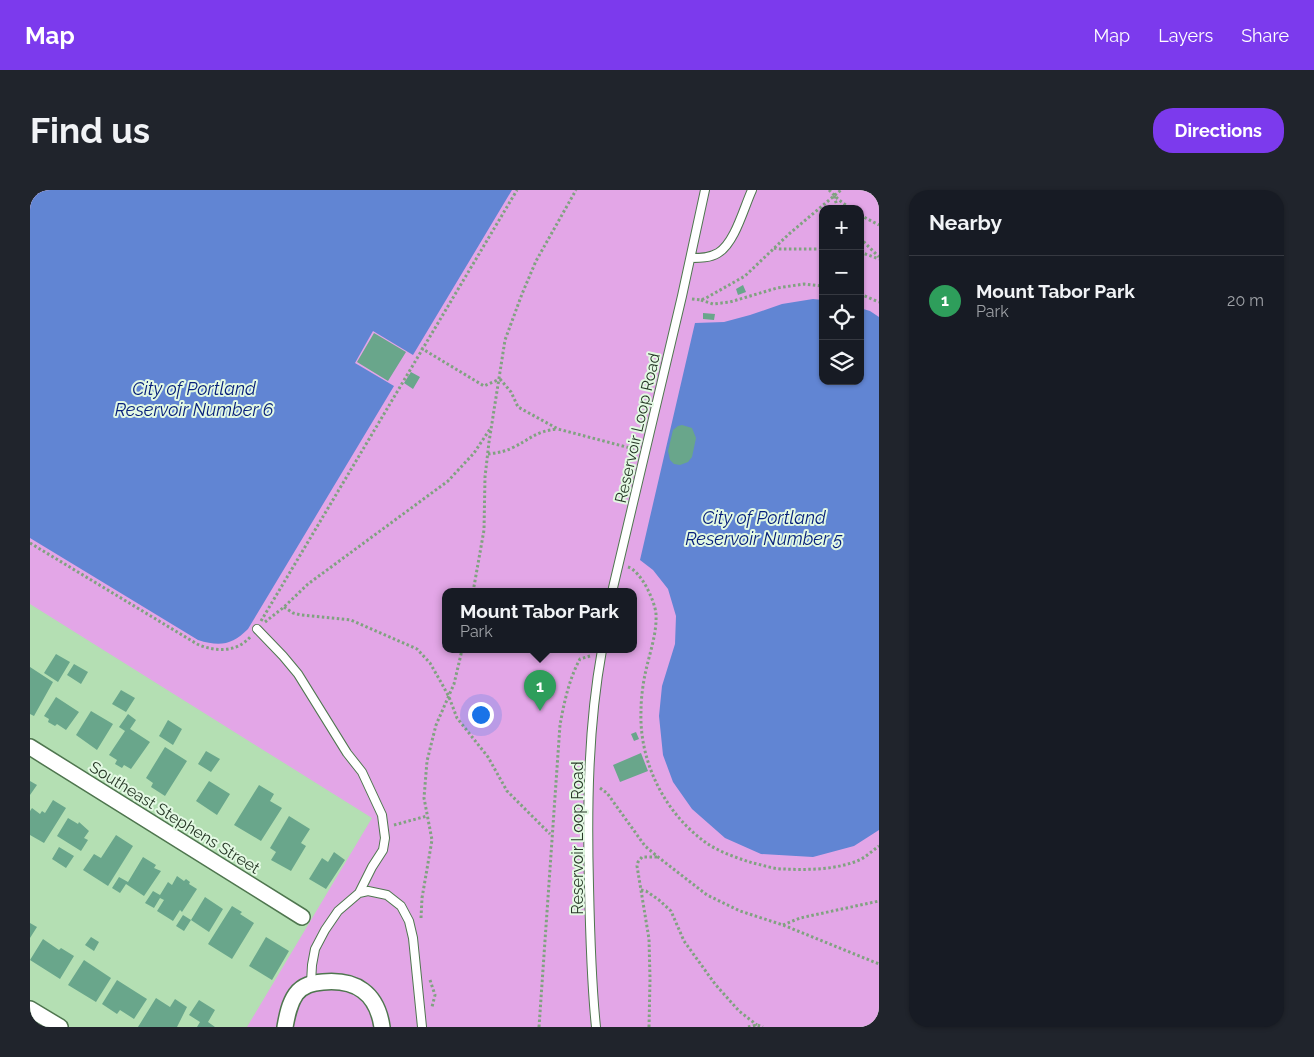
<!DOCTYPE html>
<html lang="en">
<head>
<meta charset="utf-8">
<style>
  :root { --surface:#171b24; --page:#20242c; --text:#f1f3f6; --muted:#9ea1a6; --line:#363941; --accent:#7c3aed }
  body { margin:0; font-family:Raleway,sans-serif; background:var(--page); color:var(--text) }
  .controls { position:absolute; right:15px; top:15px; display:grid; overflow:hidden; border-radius:10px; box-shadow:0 1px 4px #0004 }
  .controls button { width:45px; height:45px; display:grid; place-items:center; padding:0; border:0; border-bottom:1px solid var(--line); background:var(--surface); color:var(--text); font:25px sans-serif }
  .you { position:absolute; left:450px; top:524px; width:18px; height:18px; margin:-12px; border:4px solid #fff; border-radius:50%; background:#1a73e8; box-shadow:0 0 0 8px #1a73e833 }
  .badge { display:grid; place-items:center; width:32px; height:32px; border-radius:50%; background:var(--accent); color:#fff; font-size:16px; font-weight:700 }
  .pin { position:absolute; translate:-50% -41px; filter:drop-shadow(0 1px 2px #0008) }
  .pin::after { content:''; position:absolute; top:26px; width:18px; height:15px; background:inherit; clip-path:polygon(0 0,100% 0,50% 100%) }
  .popup { position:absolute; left:412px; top:398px; width:195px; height:65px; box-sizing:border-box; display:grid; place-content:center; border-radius:10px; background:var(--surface); filter:drop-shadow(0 1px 4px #0005); font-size:16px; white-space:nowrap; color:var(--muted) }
  .popup b { font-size:19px; color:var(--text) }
  .popup::after { content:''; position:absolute; left:50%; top:100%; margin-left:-10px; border:10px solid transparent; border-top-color:var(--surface) }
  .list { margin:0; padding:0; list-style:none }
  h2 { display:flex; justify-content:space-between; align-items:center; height:65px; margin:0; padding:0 20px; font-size:21px }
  h2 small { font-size:16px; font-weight:400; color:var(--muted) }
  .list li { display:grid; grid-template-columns:32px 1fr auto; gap:15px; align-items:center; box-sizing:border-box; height:90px; padding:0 20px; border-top:1px solid var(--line) }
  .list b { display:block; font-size:19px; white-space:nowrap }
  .list p { margin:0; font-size:16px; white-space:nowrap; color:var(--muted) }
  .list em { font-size:16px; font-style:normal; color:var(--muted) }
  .icon { flex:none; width:28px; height:28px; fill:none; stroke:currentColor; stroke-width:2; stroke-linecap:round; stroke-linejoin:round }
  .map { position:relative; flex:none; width:849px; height:837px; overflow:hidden; border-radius:20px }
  header { display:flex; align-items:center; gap:30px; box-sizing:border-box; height:70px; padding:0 25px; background:var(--accent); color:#fff }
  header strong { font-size:24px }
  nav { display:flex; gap:28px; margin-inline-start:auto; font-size:18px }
  .intro { display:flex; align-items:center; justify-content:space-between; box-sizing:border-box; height:120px; padding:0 30px }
  h1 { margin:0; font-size:35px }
  .button { padding:12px 22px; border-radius:20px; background:var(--accent); color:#fff; font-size:18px; font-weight:700 }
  main { display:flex; gap:30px; padding:0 30px }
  aside { flex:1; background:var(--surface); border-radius:20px; box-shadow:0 1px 4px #0004 }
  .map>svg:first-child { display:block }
  .green { fill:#e3a6e7; fill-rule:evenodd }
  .water { fill:#6185d3 }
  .building { fill:#69a68b }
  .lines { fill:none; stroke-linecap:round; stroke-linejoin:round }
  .service-casing { stroke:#4f764f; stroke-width:10 }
  .minor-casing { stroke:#4f764f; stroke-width:18 }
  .path { stroke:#80a280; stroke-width:3; stroke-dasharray:2.5 2.5; stroke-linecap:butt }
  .service { stroke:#fff; stroke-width:8 }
  .minor { stroke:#fff; stroke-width:15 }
  .labels { text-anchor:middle; stroke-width:4; stroke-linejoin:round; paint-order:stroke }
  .street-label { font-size:16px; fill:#273827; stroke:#e3f9e3 }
  .water-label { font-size:18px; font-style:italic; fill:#051e79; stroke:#e3f9e3 }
</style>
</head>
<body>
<header>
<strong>Map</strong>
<nav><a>Map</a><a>Layers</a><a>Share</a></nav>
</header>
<div class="intro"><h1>Find us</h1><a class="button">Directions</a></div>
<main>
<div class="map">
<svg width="849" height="837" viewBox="0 0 849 837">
  <rect width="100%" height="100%" fill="#b4dfb3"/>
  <!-- green -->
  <path class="green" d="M0,0H849V837H217L342,628L0,414ZM793,19H830V191H793ZM416,402H604V460H416Z"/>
  <!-- water -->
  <path class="water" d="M0,0H482L383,165L343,141L325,173L364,196L218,439C202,455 190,457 168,450L0,348Z
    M783,109L793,110V191H830V118L840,121L849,127V640L824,656L783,667L731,664L695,648L662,619L643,592L633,565L629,526L632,496L645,454L646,426L638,399L623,380L610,370L665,133L694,132L720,125L752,114Z"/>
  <!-- building -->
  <path class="building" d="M713,95L716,102L708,105L706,99Z
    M673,123L685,124L684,130L673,129Z
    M344,143L376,162L358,191L327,172Z
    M381,182L390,187L383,199L374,193Z
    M652,235L662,238L666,248L662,267L658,272L650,275L644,274L640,270L638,261L643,240L648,236Z
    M26,464L40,472L28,492L14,483Z
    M44,474L58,482L51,494L37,485Z
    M0,477L23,492L4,526L0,524Z
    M91,500L105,508L96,522L82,514Z
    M26,507L49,522L36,540L27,534L25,536L18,532L19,529L14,526Z
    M61,521L83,534L67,560L46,545Z
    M98,524L106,530L100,539L120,552L101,579L94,575L92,578L85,574L87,570L79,565L95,541L89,537Z
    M138,530L152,539L143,555L129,546Z
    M606,542L609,549L604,551L601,544Z
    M135,557L157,571L135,606L121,597L123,593L116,588Z
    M176,561L190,569L181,582L168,574Z
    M611,563L618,581L590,592L583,575Z
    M0,591L7,595L0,605Z
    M179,591L200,604L187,625L166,611Z
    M229,595L244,604L240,611L252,618L231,651L204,635Z
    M23,610L36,618L14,653L0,645V621L2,618L10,624L12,621L15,623Z
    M259,626L280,639L271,653L276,656L261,681L241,670L246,662L240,658Z
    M38,628L48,634L49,632L59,641L54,648L58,650L51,661L27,646Z
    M86,645L103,656L78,696L53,680L64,664L71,668Z
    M29,657L44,666L36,678L22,669Z
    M304,662L315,670L296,699L279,689L292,668L298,672Z
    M113,667L126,675L124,678L131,681L114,706L96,694L90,703L82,698L89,687L98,692Z
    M147,686L154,691L156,689L160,692L159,694L167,699L152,722L150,720L143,731L127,721L134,710L130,708L124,718L115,713L123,701L130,705L138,692L142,695Z
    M175,707L193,719L179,742L161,730L154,741L146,736L153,725L161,730Z
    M202,716L212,722L210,724L224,733L202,769L178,754Z
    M0,733L7,737L0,748Z
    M61,747L69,752L64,761L55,755Z
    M236,747L259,761L242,790L219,776Z
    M13,749L29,760L31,758L44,766L30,789L0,770Z
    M54,770L81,788L66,812L38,795Z
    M87,790L117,809L104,829L90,820L87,824L72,814Z
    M126,808L140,817L145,809L157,817L147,837H108Z
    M169,810L185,820L178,832L185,837H167L170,832L159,825Z"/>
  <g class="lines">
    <defs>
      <path id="service" d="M661,68C670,68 680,68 688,63C705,53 714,17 722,0
        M582,402L652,106L675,0
        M227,439L253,466L268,484L317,563L332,582L352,625L355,648L353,660L342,677L329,703
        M281,793L282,775L285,759L295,740L308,721L329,703L338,701L357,705L371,716L379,731L383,748L392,837
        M566,837C561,790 560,743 559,696C557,618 558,537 572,460"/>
      <path id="minor" d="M0,557L272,727
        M0,819L30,837
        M255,837C257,826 259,814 266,804C273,795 282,793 293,792C326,789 347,803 352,837"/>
    </defs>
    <!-- service casing -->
    <use href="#service" class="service-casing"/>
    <!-- minor casing -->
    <use href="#minor" class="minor-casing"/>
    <!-- path -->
    <path class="path" d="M799,0L809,10L821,19
      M804,6L808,19
      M830,25L849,35
      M830,48L849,67
      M744,58L750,59H793
      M830,62L849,69
      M830,104L849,112
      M662,109L671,110L676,108L715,86L759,44L811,0
      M671,110L683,114L700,112L747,98L774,94L793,96
      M391,158L454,196L470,189
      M470,189L481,202L488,217L528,239L604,259
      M458,264C466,263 474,262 482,258C499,250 506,241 527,239
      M0,353L167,454C185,462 207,463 221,446
      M598,377C611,381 625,411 626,424C627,443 620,462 616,480C613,493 611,508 611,521C609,571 634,622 675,652C689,662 707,668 723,673C733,675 743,679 753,679C777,680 804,680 827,671C835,668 842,661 849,656
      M443,402L454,340L455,287L459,252L475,150L492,104L506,71L546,0
      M254,417L263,423L271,425L321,430L387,459L400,473L412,494L419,507L427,528L458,567L477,601L520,644
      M231,431L487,0
      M235,432L254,417L278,394L418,291L444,263L460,239
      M570,598L577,603L615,656L628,667L677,705L710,721L753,735L849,774
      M364,635L397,626
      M611,700L616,701L629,710L641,721L654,751L685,794L709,821L727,835
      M391,728L392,708L402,650L394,608L397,571L406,535L424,494L432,460
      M753,735L770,728L849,711
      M400,790L405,805L402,817
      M509,837L530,535C534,513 539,489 550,469L560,466
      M619,837L620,789L619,749L607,676L608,672L612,667H627
      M718,837L727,835L733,837"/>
    <!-- service -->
    <use href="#service" class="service"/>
    <!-- minor -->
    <use href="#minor" class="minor"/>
  </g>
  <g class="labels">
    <!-- street labels -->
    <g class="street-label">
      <text transform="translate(607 238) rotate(-77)" y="6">Reservoir Loop Road</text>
      <text transform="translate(145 627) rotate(32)" y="6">Southeast Stephens Street</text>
      <text transform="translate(547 648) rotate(-90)" y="6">Reservoir Loop Road</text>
    </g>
    <!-- water labels -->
    <g class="water-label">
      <text x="164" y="205">City of Portland<tspan x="164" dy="21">Reservoir Number 6</tspan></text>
      <text x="734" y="334">City of Portland<tspan x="734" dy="21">Reservoir Number 5</tspan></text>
    </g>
  </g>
</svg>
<div class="controls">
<button>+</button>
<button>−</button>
<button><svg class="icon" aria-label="locate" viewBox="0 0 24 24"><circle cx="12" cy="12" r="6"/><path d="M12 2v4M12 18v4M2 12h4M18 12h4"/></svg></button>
<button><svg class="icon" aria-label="layers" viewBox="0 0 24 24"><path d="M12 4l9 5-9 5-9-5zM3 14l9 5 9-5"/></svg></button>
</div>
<div class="you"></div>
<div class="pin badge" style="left:510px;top:521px;background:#2e9e5b">1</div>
<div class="popup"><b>Mount Tabor Park</b>Park</div>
</div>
<aside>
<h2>Nearby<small></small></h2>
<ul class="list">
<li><span class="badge" style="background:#2e9e5b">1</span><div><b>Mount Tabor Park</b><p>Park</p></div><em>20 m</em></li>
</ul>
</aside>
</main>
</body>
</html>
